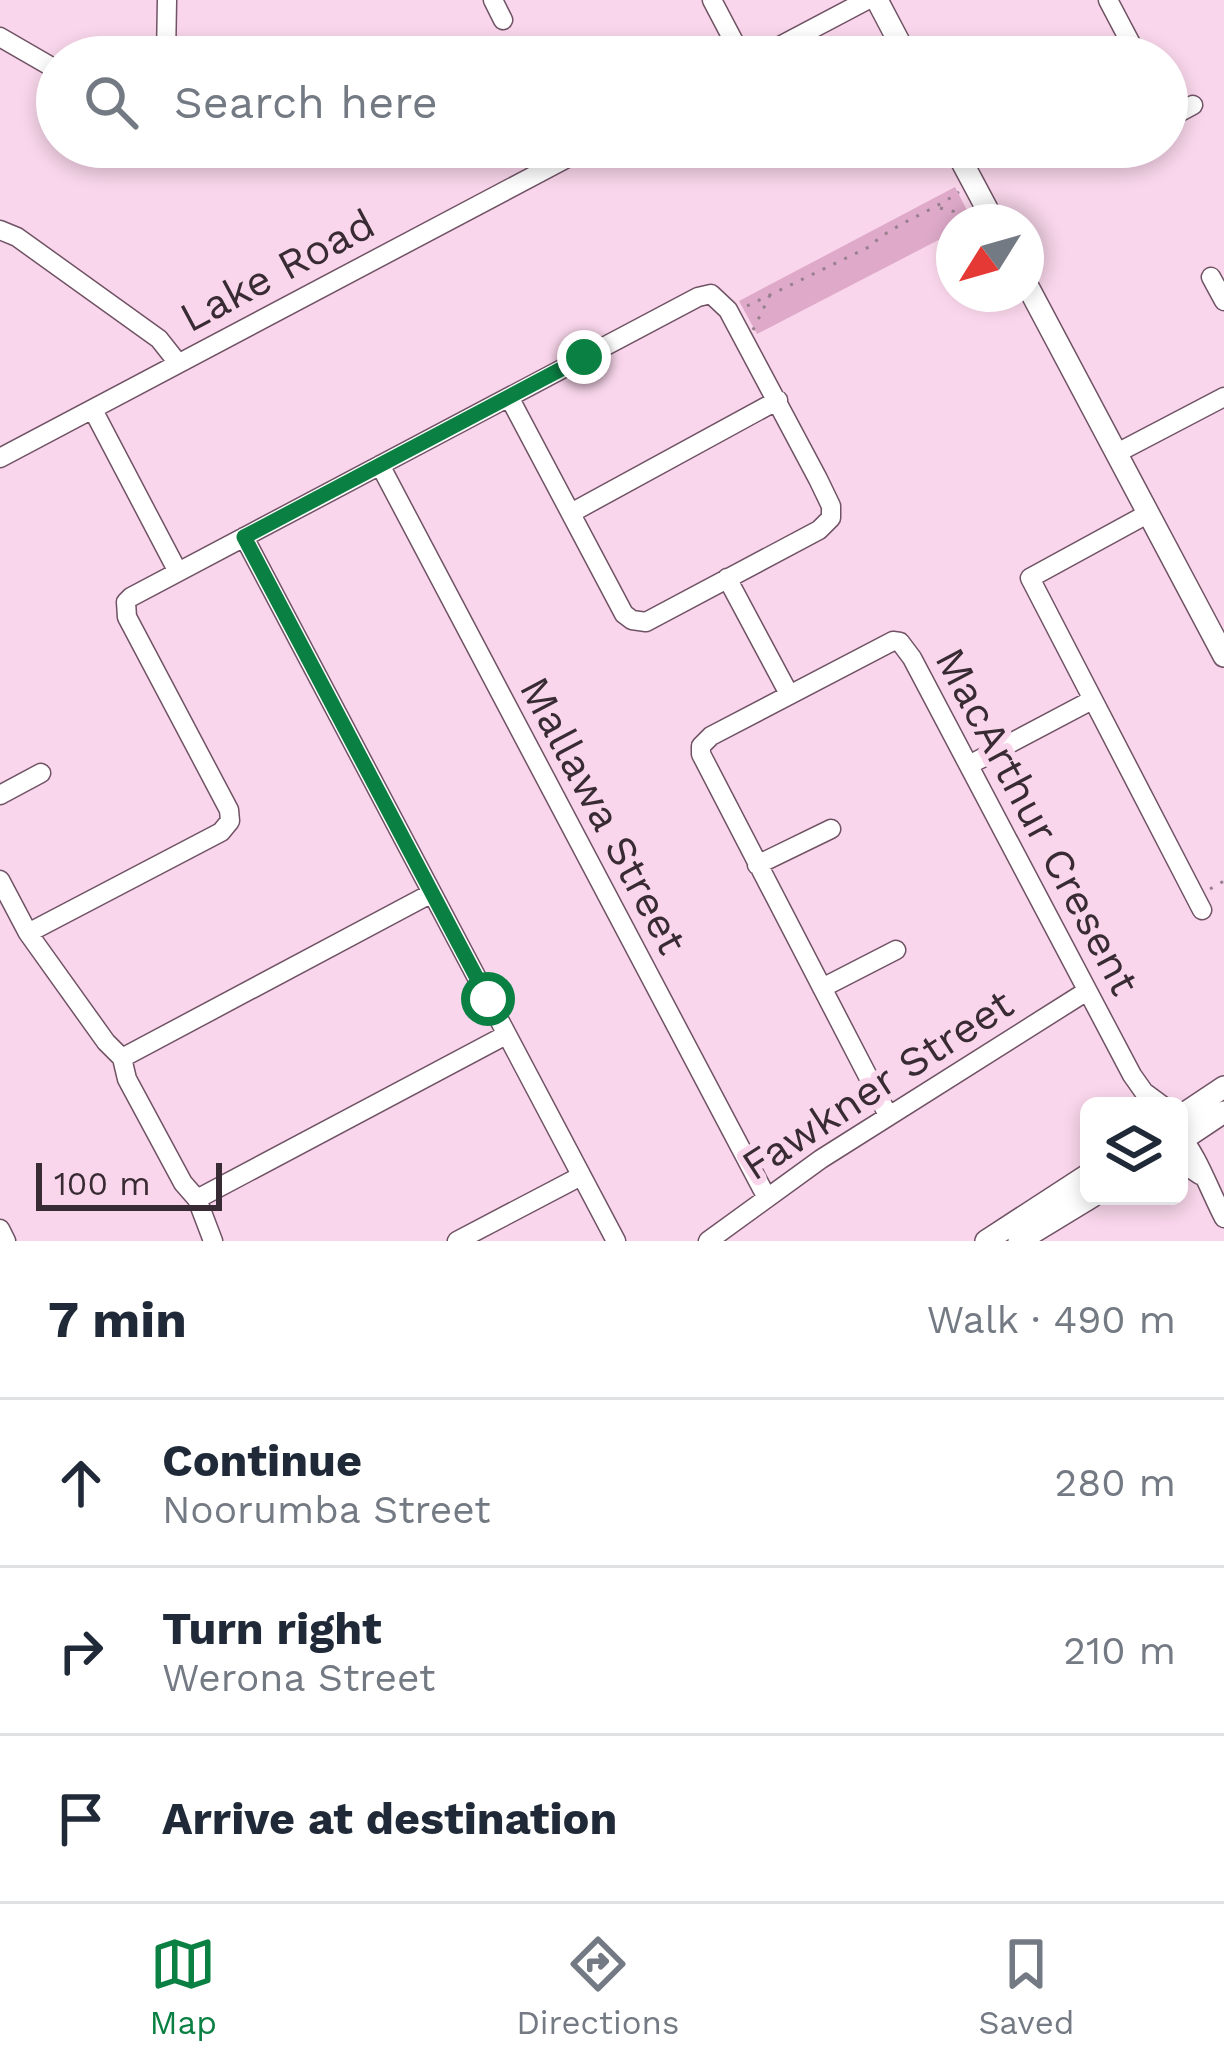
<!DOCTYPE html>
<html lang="en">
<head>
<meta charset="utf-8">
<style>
  :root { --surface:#fff; --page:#f2f2f3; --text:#1f2937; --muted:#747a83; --line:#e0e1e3; --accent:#0b8043 }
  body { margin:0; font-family:"Work Sans",sans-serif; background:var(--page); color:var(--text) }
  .controls { position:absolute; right:36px; bottom:36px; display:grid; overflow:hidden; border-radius:18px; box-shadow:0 6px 18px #0003 }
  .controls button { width:108px; height:108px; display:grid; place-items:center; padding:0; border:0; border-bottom:3px solid var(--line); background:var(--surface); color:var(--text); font:60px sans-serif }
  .compass { position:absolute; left:936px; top:204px; width:108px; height:108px; border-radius:50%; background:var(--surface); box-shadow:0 6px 18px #0003; rotate:233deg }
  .scale { position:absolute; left:36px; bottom:30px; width:186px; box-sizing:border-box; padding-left:12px; border:6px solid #392b33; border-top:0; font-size:33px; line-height:42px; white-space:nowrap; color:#392b33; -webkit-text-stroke:9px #f9d6eb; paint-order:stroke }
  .stop { position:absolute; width:36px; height:36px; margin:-27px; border:9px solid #0b8043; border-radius:50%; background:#fff }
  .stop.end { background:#0b8043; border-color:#fff; box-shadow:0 3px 12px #0008 }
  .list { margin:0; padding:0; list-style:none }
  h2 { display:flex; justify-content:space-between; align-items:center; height:156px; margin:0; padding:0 48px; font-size:51px }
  h2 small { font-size:39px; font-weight:400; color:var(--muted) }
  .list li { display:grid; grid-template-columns:78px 1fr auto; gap:36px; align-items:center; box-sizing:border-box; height:168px; padding:0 48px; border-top:3px solid var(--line) }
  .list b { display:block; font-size:45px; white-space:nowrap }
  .list p { margin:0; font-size:39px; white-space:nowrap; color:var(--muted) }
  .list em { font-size:39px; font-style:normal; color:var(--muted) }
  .icon { flex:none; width:66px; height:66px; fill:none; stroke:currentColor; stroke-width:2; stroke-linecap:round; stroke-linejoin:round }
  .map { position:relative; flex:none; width:1224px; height:1241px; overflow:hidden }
  .search { position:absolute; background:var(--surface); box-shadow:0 6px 18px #0003; left:36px; right:36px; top:36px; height:132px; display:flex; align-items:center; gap:30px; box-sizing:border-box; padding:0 42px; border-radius:66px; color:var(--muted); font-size:45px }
  .sheet { height:660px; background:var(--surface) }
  nav { display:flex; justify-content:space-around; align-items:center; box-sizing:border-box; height:168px; border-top:3px solid var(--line); background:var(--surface); font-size:33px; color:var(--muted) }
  nav a { display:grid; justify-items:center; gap:6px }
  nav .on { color:var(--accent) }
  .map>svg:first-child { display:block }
  .green { fill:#dfaaca }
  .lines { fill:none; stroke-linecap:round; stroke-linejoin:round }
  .minor-casing { stroke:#705365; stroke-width:21 }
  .major-casing { stroke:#705365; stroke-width:24 }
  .path { stroke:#98808e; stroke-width:3; stroke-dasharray:3 9; stroke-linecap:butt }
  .minor { stroke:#fff; stroke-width:18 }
  .major { stroke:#fff; stroke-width:21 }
  .route { stroke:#0b8043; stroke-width:15 }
  .labels { text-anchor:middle; stroke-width:12; stroke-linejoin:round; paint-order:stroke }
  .street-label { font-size:42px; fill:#392b33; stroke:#f9d6eb }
</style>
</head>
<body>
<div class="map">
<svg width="1224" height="1241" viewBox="0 0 1224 1241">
  <rect width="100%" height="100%" fill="#f9d6eb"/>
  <!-- green -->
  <path class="green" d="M955,187L973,222H954V232L757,334L739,301Z"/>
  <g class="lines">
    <defs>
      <path id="minor" d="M493,0L503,20
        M712,0L742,57
        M1108,0L1138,57
        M0,37L57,70
        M166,57L167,0
        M759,57L867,0
        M1167,119L1193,105
        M0,230L17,237L159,339L178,363
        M1211,277L1224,301
        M93,410L178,572
        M1117,453L1224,397
        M0,458L588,147
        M380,465L767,1198
        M571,513L778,400
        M1149,513L1030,578L1202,910
        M244,537L616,1241
        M727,578L789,694
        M969,765L1092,700
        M0,795L41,773
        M757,865L831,829
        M0,880L28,933L106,1042L122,1058L127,1079L183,1183L197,1199L213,1241
        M28,933L221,832L230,821L229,810L127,617L126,602L131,597L698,297L711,294L728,310L818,479L831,506V518L819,530L646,622L632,620L624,614L509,397
        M822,988L896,950
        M122,1058L432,893
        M888,1115L701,754V746L711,736L893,641L900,642L912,658L1132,1075L1144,1092L1163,1106
        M1179,1135C1196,1151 1211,1194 1224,1218
        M1179,1161L1200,1175
        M197,1199L506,1035
        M0,1229L6,1241
        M457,1241L581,1176
        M708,1241L821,1159L1087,991"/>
      <path id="major" d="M877,0L907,57
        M954,147L994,222
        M1026,283L1224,656
        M1179,1117L1224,1087
        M1179,1142L1224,1112
        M986,1241L1089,1174
        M1019,1241L1093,1196"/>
    </defs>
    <!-- minor casing -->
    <use href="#minor" class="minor-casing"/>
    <!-- major casing -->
    <use href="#major" class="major-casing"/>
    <!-- path -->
    <path class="path" d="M940,208L972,216
      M747,306L869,247C894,223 930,213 959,192
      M753,330L770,295
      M1210,889L1224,881"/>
    <!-- minor -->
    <use href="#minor" class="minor"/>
    <!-- major -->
    <use href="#major" class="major"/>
  </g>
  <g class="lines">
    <!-- route -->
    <path class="route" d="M488,999L244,537L584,357"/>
  </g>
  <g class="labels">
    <!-- street labels -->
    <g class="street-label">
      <text transform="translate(277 270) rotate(-28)" y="15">Lake Road</text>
      <text transform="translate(604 815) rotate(62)" y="15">Mallawa Street</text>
      <text transform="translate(1038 821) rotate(62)" y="15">MacArthur Cresent</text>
      <text transform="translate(877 1084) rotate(-33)" y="15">Fawkner Street</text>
    </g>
  </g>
</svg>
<div class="controls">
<button><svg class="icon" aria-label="layers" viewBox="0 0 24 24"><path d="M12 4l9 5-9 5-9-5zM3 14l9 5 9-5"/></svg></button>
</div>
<svg class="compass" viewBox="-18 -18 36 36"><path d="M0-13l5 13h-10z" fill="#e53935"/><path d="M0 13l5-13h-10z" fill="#747a83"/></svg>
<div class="scale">100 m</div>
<div class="stop" style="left:488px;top:999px"></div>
<div class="stop end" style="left:584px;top:357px"></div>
<div class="search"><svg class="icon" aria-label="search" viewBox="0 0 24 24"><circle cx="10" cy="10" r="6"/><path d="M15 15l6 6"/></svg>Search here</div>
</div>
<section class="sheet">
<h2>7 min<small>Walk · 490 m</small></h2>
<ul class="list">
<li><svg class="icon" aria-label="ahead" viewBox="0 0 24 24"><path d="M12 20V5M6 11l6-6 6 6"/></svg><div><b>Continue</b><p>Noorumba Street</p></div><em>280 m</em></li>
<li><svg class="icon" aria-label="right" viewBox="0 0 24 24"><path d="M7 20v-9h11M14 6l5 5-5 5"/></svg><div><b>Turn right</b><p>Werona Street</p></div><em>210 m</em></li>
<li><svg class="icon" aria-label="arrive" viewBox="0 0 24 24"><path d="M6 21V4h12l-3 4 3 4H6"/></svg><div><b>Arrive at destination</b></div></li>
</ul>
</section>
<nav>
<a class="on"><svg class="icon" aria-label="map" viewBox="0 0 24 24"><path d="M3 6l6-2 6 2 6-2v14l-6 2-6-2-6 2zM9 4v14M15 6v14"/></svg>Map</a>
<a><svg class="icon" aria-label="directions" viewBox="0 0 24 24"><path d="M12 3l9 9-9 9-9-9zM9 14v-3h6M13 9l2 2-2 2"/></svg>Directions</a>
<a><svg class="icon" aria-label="saved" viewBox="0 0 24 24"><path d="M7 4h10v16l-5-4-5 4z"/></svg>Saved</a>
</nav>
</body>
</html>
